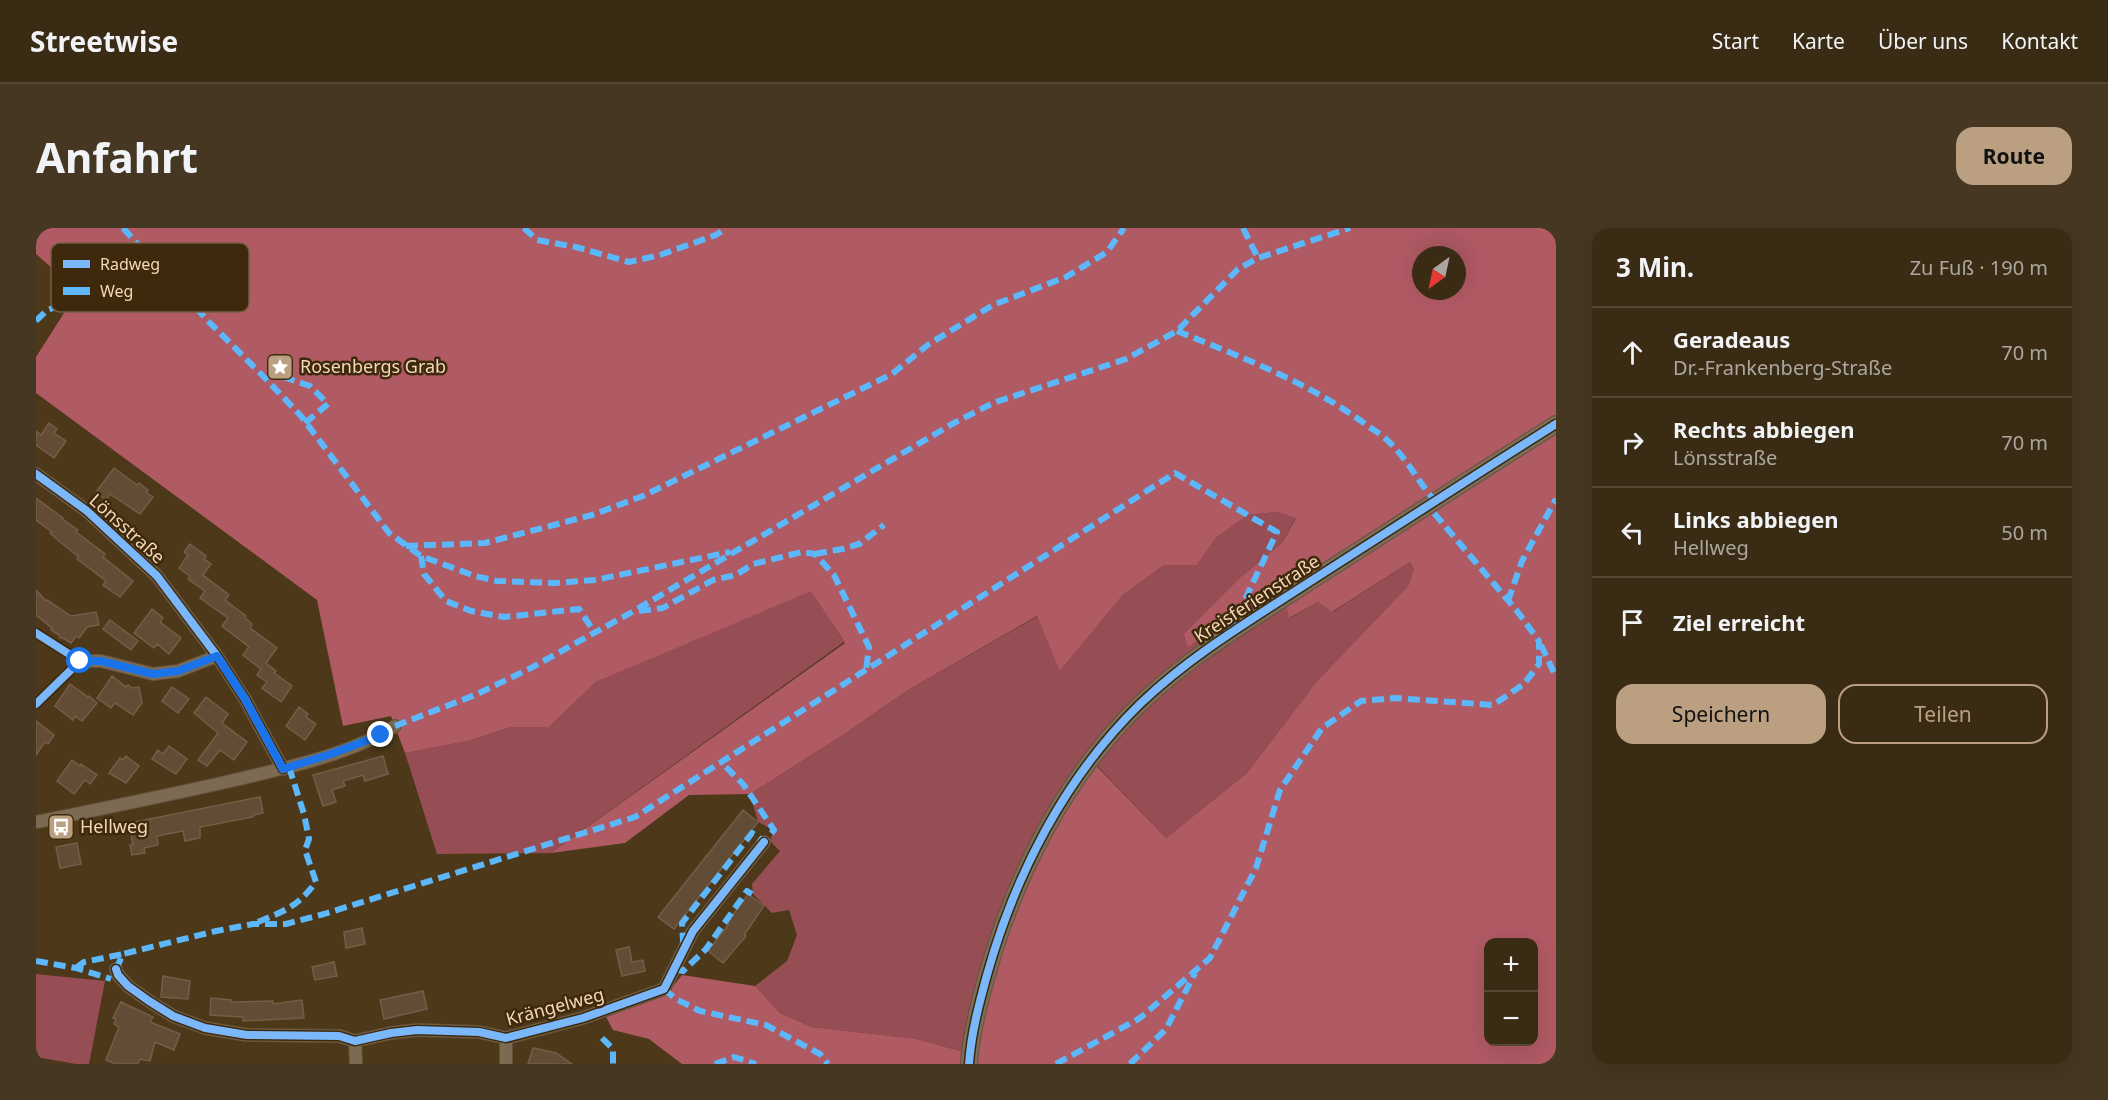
<!DOCTYPE html>
<html lang="de">
<head>
<meta charset="utf-8">
<style>
  :root { --surface:#3a2b14; --page:#453722; --text:#f1f3f6; --muted:#aba7a0; --line:#544734; --accent:#baa081 }
  body { margin:0; font-family:"Noto Sans",sans-serif; background:var(--page); color:var(--text) }
  .controls { position:absolute; right:18px; bottom:18px; display:grid; overflow:hidden; border-radius:12px; box-shadow:0 6px 24px #0002 }
  .controls button { width:54px; height:54px; display:grid; place-items:center; padding:0; border:0; border-bottom:2px solid var(--line); background:var(--surface); color:var(--text); font:30px sans-serif }
  .compass { position:absolute; left:1376px; top:18px; width:54px; height:54px; border-radius:50%; background:var(--surface); box-shadow:0 6px 24px #0002; rotate:213deg }
  .stop { position:absolute; width:18px; height:18px; margin:-14px; border:4px solid #1a73e8; border-radius:50%; background:#fff }
  .stop.end { background:#1a73e8; border-color:#fff; box-shadow:0 2px 6px #0008 }
  .list { margin:0; padding:0; list-style:none }
  h2 { display:flex; justify-content:space-between; align-items:center; height:78px; margin:0; padding:0 24px; font-size:26px }
  h2 small { font-size:20px; font-weight:400; color:var(--muted) }
  .list li { display:grid; grid-template-columns:39px 1fr auto; gap:18px; align-items:center; box-sizing:border-box; height:90px; padding:0 24px; border-top:2px solid var(--line) }
  .list b { display:block; font-size:22px; white-space:nowrap }
  .list p { margin:0; font-size:20px; white-space:nowrap; color:var(--muted) }
  .list em { font-size:20px; font-style:normal; color:var(--muted) }
  .actions { display:flex; gap:12px; padding:18px 24px }
  .actions a { flex:1; padding:14px 0; border:2px solid var(--accent); border-radius:18px; text-align:center; font-size:21px; color:var(--accent) }
  .actions .main { background:var(--accent); color:#111 }
  .icon { flex:none; width:33px; height:33px; fill:none; stroke:currentColor; stroke-width:2; stroke-linecap:round; stroke-linejoin:round }
  .map { position:relative; flex:none; width:1520px; height:836px; overflow:hidden; border-radius:18px }
  header { display:flex; align-items:center; gap:36px; box-sizing:border-box; height:84px; padding:0 30px; background:var(--surface); border-bottom:2px solid var(--line) }
  header strong { font-size:28px }
  nav { display:flex; gap:33px; margin-inline-start:auto; font-size:21px }
  .intro { display:flex; align-items:center; justify-content:space-between; box-sizing:border-box; height:144px; padding:0 36px }
  h1 { margin:0; font-size:42px }
  .button { padding:15px 27px; border-radius:18px; background:var(--accent); color:#111; font-size:21px; font-weight:700 }
  main { display:flex; gap:36px; padding:0 36px }
  aside { flex:1; background:var(--surface); border-radius:18px; box-shadow:0 6px 24px #0002 }
  .map>svg:first-child { display:block }
  .green { fill:#974d54 }
  .forest { fill:#b05a64; fill-rule:evenodd }
  .building { fill:#624c36; stroke:#755e47; stroke-width:1.5 }
  .lines { fill:none; stroke-linecap:round; stroke-linejoin:round }
  .street-casing { stroke:#64533b; stroke-width:14 }
  .secondary-casing { stroke:#64533b; stroke-width:18 }
  .street { stroke:#7d6a52; stroke-width:12 }
  .secondary { stroke:#7b6d5a; stroke-width:16 }
  .quiet { stroke:#5cb8fa; stroke-width:6; stroke-dasharray:12 6; stroke-linecap:butt }
  .cycleway-casing { stroke:#3e290c; stroke-width:11 }
  .cycleway { stroke:#7ab7fb; stroke-width:8 }
  .route { stroke:#1a73e8; stroke-width:8 }
  .labels { text-anchor:middle; stroke-width:5; stroke-linejoin:round; paint-order:stroke }
  .poi-label { font-size:18px; fill:#f4d8b8; stroke:#3e290c; text-anchor:start }
  .street-label { font-size:18px; fill:#f4d8b8; stroke:#3e290c }
  .key { fill:#3e290c; stroke:#755e40; stroke-width:1.5 }
  .key-label { font-size:16px; fill:#f4d8b8 }
</style>
</head>
<body>
<header>
<strong>Streetwise</strong>
<nav><a>Start</a><a>Karte</a><a>Über uns</a><a>Kontakt</a></nav>
</header>
<div class="intro"><h1>Anfahrt</h1><a class="button">Route</a></div>
<main>
<div class="map">
<svg width="1520" height="836" viewBox="0 0 1520 836">
  <rect width="100%" height="100%" fill="#4d391a"/>
  <!-- green -->
  <path class="green" d="M1242,284L1260,289L1247,314L1206,348L1246,355L1254,390L1282,374L1297,384L1374,334L1378,341L1372,358L1281,453L1211,545L1130,610L1051,527L928,824L881,811L776,799L744,785L719,758L751,733L761,707L753,682L736,685L717,666L716,656L744,623L734,613L738,602L722,594L714,566L807,507L872,462L1002,388L1025,442L1087,367L1128,337H1161L1180,310L1212,287Z
    M775,362L808,414L515,625L401,626L369,525L432,513L475,499H513L560,454Z
    M0,746L69,753L53,836H40L0,829Z"/>
  <!-- forest -->
  <path class="forest" d="M0,0H1520V836H646L613,811L577,802L570,789L630,767L646,747L719,758L744,785L776,799L881,811L928,824C941,767 952,707 975,653C994,608 1025,568 1050,527L1130,610L1211,545L1281,453L1372,358L1378,341L1374,334L1296,384L1282,374L1253,390L1246,355L1152,419L1148,406L1206,348L1247,314L1260,290L1242,284L1212,287L1180,310L1161,337H1128L1087,367L1024,443L1001,388L872,462L807,507L714,566L653,567L589,615L515,625L809,415L775,363L560,454L513,499H475L432,513L369,525L355,488L307,498L281,372L0,165V129L42,63L0,26ZM1385,27H1421V63H1385ZM1452,714H1498V814H1452Z"/>
  <!-- building -->
  <path class="building" d="M13,195L21,201L18,205L30,213L18,230L0,217V203L5,207Z
    M78,240L101,257L103,255L112,262L110,264L117,269L104,286L74,266L70,272L60,264Z
    M0,270L27,290L26,291L42,302L40,304L69,326L67,329L97,353L84,369L67,357L70,353L41,331L43,329L23,313L14,305L16,304L0,292Z
    M154,316L170,328L168,331L175,336L167,347L193,367L189,372L210,388L209,390L216,396L214,400L241,420L230,435L240,443L238,445L256,458L245,474L226,460L231,454L221,447L225,441L207,427L213,419L186,398L192,390L164,370L169,363L152,351L154,348L143,340L152,327L148,324Z
    M0,362L10,373L11,372L35,388L60,384L63,397L51,399L43,410L40,408L35,415L27,410H24L23,407L15,402L16,400L0,387Z
    M116,381L127,390L124,394L145,410L133,426L121,416L118,420L98,405Z
    M74,392L102,413L95,422L67,401Z
    M76,448L90,459L92,457L96,460L103,459L106,475L97,487L79,475L75,480L61,470Z
    M34,456L52,469L53,468L61,475L46,493L39,488L37,492L19,478Z
    M136,459L153,471L142,485L126,473Z
    M170,469L192,486L186,495L211,514L198,532L184,522L171,538L162,532L182,505L158,485Z
    M263,479L272,486L270,489L280,496L269,512L250,498Z
    M0,493L18,507L12,516L9,514L0,527Z
    M133,518L151,531L140,546L116,531L122,522L127,526Z
    M90,528L103,538L90,555L73,545L84,530L87,532Z
    M347,528L352,546L329,553L327,547L307,553L309,558L296,562L300,574L287,578L277,547Z
    M36,532L44,538L45,536L61,547L54,556L49,552L38,566L21,553Z
    M224,569L227,585L217,587V589L164,599V610L149,613L147,603L121,608L122,617L108,620L109,625L96,627L94,617H97L93,595Z
    M707,582L722,594L638,701L622,689Z
    M41,615L45,636L24,640L20,619Z
    M712,666L728,678L708,707L710,708L687,735L672,723L693,696L691,695Z
    M326,700L329,716L310,720L308,704Z
    M593,719L596,734L607,732L609,743L586,748L580,722Z
    M298,734L301,748L279,752L276,739Z
    M127,748L154,753L152,771L125,769Z
    M387,763L391,781L348,791L344,772Z
    M175,770L195,772V774L237,773V776L266,772L268,790L207,793V789L174,787Z
    M85,774L117,789L114,794L144,806L138,822L119,814L114,833L104,831L102,836H80L70,832L83,799L78,796L80,791L77,790Z
    M497,820L520,825L536,836H492Z"/>
  <g class="lines">
    <defs>
      <path id="street" d="M0,246L51,283L121,348L181,428L209,471L247,541
        M44,433H65L117,446L142,443L181,428
        M0,594C68,580 135,567 203,551C254,539 315,526 359,498
        M80,741L82,747L92,758L113,773L137,788L169,800L211,807L303,808L319,813L355,805L381,802L443,804L470,810L547,790L628,761L657,703L728,614
        M470,810V836
        M319,813L320,836"/>
      <path id="secondary" d="M933,836C935,806 943,776 951,747C979,647 1029,549 1104,476C1156,426 1218,390 1278,351C1359,299 1439,247 1520,196"/>
    </defs>
    <!-- street casing -->
    <use href="#street" class="street-casing"/>
    <!-- secondary casing -->
    <use href="#secondary" class="secondary-casing"/>
    <!-- street -->
    <use href="#street" class="street"/>
    <!-- secondary -->
    <use href="#secondary" class="secondary"/>
    <!-- quiet -->
    <path class="quiet" d="M87,0L174,95L227,148L265,188L353,305L385,328L439,348L461,353L519,355L559,352L694,324
      M488,0L501,12L540,19L593,34L624,27L680,7L690,0
      M1207,0L1222,30
      M0,93L11,82L32,75L104,20
      M1141,103C1205,129 1269,153 1325,193C1334,200 1344,205 1351,212C1371,230 1382,254 1399,273
      M235,135L250,150L274,158L292,176L269,195
      M370,318L449,315L556,287L607,268L856,146L893,116L957,77L1030,49L1071,24L1088,0
      M779,326L806,321L823,316L848,297
      M385,328L388,346L410,373L435,383L468,389L543,381L559,405
      M1472,373L1486,333L1520,271
      M603,383L627,380L677,352L700,347L717,336L766,324L779,326L798,347L833,419L830,442
      M1505,417L1520,449
      M359,498L439,467L493,441L596,384L918,195L957,175L1090,131L1141,103L1202,41L1222,30L1314,0
      M222,694C250,682 261,679 280,654L269,622L273,611L268,586L253,539
      M650,715L647,713L646,695L716,605L728,614L738,602L707,556L685,534
      M0,733L40,740L75,751
      M40,740L48,734L87,726
      M80,741L87,726L180,703L217,696H250L288,686L599,589L1139,245L1241,304L1194,403
      M639,741L647,743L670,721L711,663L716,666
      M628,761L640,771L664,783L730,797L784,826L792,836
      M566,810L577,821V836
      M679,836L698,829L720,836
      M1020,836L1104,790L1174,730L1220,640L1244,562L1286,500L1325,473L1359,470L1457,477L1488,456L1503,436V413L1481,383L1392,278
      M1094,836L1130,801L1159,745"/>
    <defs>
      <path id="cycleway" d="M0,246L51,283L121,348L181,428L209,471L247,541
        M0,405L44,433L0,476
        M80,741L82,747L92,758L113,773L137,788L169,800L211,807L303,808L319,813L355,805L381,802L443,804L470,810L547,790L628,761L657,703L728,614
        M933,836C935,806 943,776 951,747C979,647 1029,549 1104,476C1156,426 1218,390 1278,351C1359,299 1439,247 1520,196"/>
    </defs>
    <!-- cycleway casing -->
    <use href="#cycleway" class="cycleway-casing"/>
    <!-- cycleway -->
    <use href="#cycleway" class="cycleway"/>
  </g>
  <g class="lines">
    <!-- route -->
    <path class="route" d="M44,433H65L117,446L142,443L181,428L209,471L247,541L295,526L345,507"/>
  </g>
  <!-- icons -->
  <defs>
    <symbol id="sight-square" viewBox="-11 -11 22 22"><rect x="-9" y="-9" width="18" height="18" rx="4" fill="#baa081" stroke="#3e290c"/><path d="M0-6L1.8-2.2L6-1.7L2.9 1.2L3.7 5.4L0 3.3L-3.7 5.4L-2.9 1.2L-6-1.7L-1.8-2.2Z" fill="#fff"/></symbol>
    <symbol id="bus-square" viewBox="-11 -11 22 22"><rect x="-9" y="-9" width="18" height="18" rx="4" fill="#baa081" stroke="#3e290c"/><path d="M-5-6H5V4H4V6H2V4H-2V6H-4V4H-5ZM-3.5-4V0h7V-4ZM-3.5 1.2v1.5H-2V1.2ZM2 1.2v1.5H3.5V1.2Z" fill="#fff"/></symbol>
  </defs>
  <g fill-rule="evenodd">
    <use href="#sight-square" x="229" y="124" width="30" height="30"/>
    <use href="#bus-square" x="10" y="584" width="30" height="30"/>
  </g>
  <g class="labels">
    <!-- poi labels -->
    <g class="poi-label">
      <text x="264" y="145">Rosenbergs Grab</text>
      <text x="44" y="605">Hellweg</text>
    </g>
    <!-- street labels -->
    <g class="street-label">
      <text transform="translate(91 301) rotate(42)" y="6">Lönsstraße</text>
      <text transform="translate(1221 371) rotate(-33)" y="6">Kreisferienstraße</text>
      <text transform="translate(519 779) rotate(-15)" y="6">Krängelweg</text>
    </g>
  </g>
  <!-- legend -->
  <rect x="15" y="15" width="198" height="69" rx="9" class="key"/>
  <rect x="27" y="32" width="27" height="8" fill="#7ab7fb"/>
  <rect x="27" y="59" width="27" height="8" fill="#5cb8fa"/>
  <g class="key-label">
    <text x="64" y="42">Radweg</text>
    <text x="64" y="69">Weg</text>
  </g>
</svg>
<div class="controls">
<button>+</button>
<button>−</button>
</div>
<svg class="compass" viewBox="-18 -18 36 36"><path d="M0-13l5 13h-10z" fill="#e53935"/><path d="M0 13l5-13h-10z" fill="#aba7a0"/></svg>
<div class="stop" style="left:44px;top:433px"></div>
<div class="stop end" style="left:345px;top:507px"></div>
</div>
<aside>
<h2>3 Min.<small>Zu Fuß · 190 m</small></h2>
<ul class="list">
<li><svg class="icon" aria-label="ahead" viewBox="0 0 24 24"><path d="M12 20V5M6 11l6-6 6 6"/></svg><div><b>Geradeaus</b><p>Dr.-Frankenberg-Straße</p></div><em>70 m</em></li>
<li><svg class="icon" aria-label="right" viewBox="0 0 24 24"><path d="M7 20v-9h11M14 6l5 5-5 5"/></svg><div><b>Rechts abbiegen</b><p>Lönsstraße</p></div><em>70 m</em></li>
<li><svg class="icon" aria-label="left" viewBox="0 0 24 24"><path d="M17 20v-9H6M10 6l-5 5 5 5"/></svg><div><b>Links abbiegen</b><p>Hellweg</p></div><em>50 m</em></li>
<li><svg class="icon" aria-label="arrive" viewBox="0 0 24 24"><path d="M6 21V4h12l-3 4 3 4H6"/></svg><div><b>Ziel erreicht</b></div></li>
</ul>
<div class="actions"><a class="main">Speichern</a><a>Teilen</a></div>
</aside>
</main>
</body>
</html>
